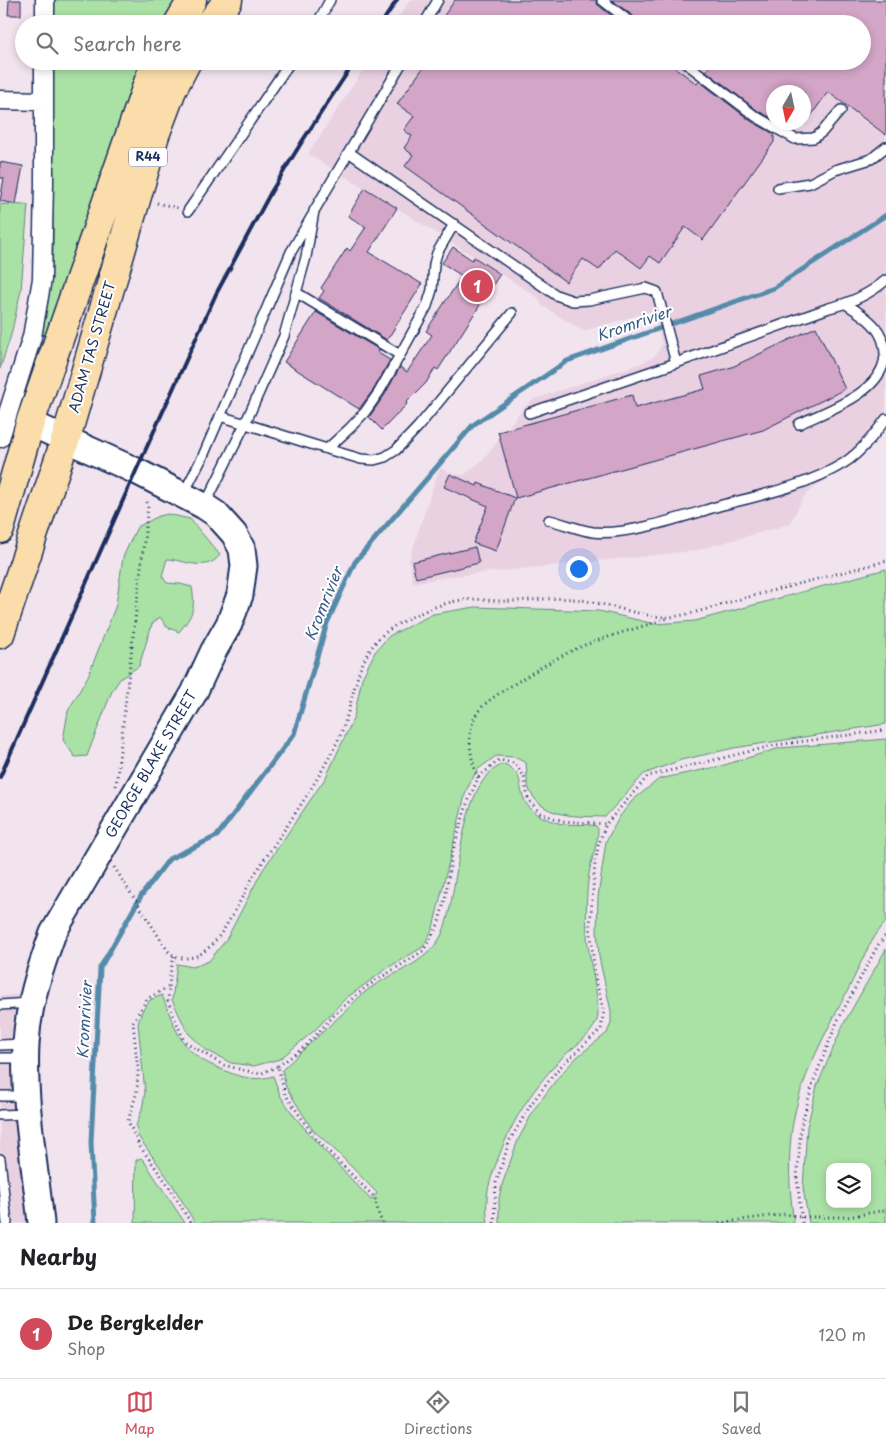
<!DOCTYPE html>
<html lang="en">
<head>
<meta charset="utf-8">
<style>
  :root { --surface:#fff; --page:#f6f6f6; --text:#202124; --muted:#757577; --line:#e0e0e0; --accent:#d1495b }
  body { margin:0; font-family:"Playpen Sans",sans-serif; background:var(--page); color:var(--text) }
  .controls { position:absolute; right:15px; bottom:15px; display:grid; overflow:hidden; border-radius:10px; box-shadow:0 2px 8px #0003 }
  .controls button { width:45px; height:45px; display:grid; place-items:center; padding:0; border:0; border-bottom:1px solid var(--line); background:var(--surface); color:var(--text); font:25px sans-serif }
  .compass { position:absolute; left:766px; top:85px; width:45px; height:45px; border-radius:50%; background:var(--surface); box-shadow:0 2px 8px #0003; rotate:189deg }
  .you { position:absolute; left:578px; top:568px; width:18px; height:18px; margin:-12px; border:4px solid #fff; border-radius:50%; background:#1a73e8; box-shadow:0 0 0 8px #1a73e833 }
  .badge { display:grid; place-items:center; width:32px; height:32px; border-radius:50%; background:var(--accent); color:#fff; font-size:16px; font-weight:700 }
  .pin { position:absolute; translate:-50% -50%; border:2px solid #fff; box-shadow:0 1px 5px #0006 }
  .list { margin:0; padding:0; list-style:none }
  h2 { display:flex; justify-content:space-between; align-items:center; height:65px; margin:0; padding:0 20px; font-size:21px }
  h2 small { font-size:16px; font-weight:400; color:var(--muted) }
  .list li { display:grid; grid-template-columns:32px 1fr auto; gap:15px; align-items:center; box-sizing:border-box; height:90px; padding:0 20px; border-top:1px solid var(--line) }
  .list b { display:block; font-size:19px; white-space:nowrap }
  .list p { margin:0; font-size:16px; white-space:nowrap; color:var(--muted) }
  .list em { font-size:16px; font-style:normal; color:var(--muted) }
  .icon { flex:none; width:28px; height:28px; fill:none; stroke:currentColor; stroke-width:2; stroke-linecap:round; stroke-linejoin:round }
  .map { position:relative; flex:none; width:886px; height:1223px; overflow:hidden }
  .search { position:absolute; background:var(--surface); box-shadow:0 2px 8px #0003; left:15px; right:15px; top:15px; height:55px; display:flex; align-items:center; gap:12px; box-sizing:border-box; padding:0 18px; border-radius:28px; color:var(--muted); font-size:19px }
  .sheet { height:155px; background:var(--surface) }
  nav { display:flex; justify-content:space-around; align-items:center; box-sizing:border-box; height:70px; border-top:1px solid var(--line); background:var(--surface); font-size:14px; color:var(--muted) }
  nav a { display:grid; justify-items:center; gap:2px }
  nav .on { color:var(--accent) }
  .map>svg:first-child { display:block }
  .built { fill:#e9d1e2; fill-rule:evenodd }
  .green { fill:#aae1a5; stroke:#628882; fill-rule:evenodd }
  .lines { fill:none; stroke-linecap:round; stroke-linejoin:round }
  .stream { stroke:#558baa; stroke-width:5 }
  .building { fill:#d3a5c7; stroke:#1b2f5e }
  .lane-casing { stroke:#1b2f5e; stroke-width:12 }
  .street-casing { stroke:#1b2f5e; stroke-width:21 }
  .secondary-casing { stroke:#1b2f5e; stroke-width:29 }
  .primary-casing { stroke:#1b2f5e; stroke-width:31 }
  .path { stroke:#1b2f5e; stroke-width:3; stroke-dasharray:1 4; stroke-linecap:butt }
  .lane { stroke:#fff; stroke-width:9 }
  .street { stroke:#fff; stroke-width:18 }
  .secondary { stroke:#fff; stroke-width:25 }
  .primary { stroke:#faddab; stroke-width:28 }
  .rail { stroke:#1b2f5e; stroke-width:4 }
  .labels { text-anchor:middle; stroke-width:4; stroke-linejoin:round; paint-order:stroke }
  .shield { fill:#fff; stroke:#5f6d8e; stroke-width:1 }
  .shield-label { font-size:12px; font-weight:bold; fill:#1b2f5e }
  .street-label { font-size:14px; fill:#1b2f5e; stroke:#fff }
  .water-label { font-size:15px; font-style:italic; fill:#385d84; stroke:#fff }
</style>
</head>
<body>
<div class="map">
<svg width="886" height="1223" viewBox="0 0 886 1223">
  <rect width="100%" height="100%" fill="#f2e4ee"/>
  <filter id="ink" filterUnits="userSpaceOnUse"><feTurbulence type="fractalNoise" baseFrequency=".02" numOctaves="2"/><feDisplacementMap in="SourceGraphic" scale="10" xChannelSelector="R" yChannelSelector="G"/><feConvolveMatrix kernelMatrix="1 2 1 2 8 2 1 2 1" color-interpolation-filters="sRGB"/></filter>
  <g filter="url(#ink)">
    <!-- built -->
    <path class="built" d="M410,0H886V425L872,442L804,496L790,524L694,551L453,576L413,583L409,560L432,489L440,468L454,474L464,475L484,459L524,407L534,399L639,364L655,356L662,344L653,311L583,331L541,305L540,299L397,208L308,154L369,61H862V24H394ZM774,92H804V122H774Z
      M23,994L30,1223H0V996Z"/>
    <!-- green -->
    <path class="green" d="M54,0H178L167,24H54Z
      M53,61H149L50,336L41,334L51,282L53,251Z
      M0,204L28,205L21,290L11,335L0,369Z
      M168,514L190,519L220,555C206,573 185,560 167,559L162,576L167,583L180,584L192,587C196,610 192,616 179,632L167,627L160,617L152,624L139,666L120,679L112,691L87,756L75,757L63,740L68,711L88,676L116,605L123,557L137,527L159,516Z
      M886,569V724L734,748L681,760L644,774L605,817C580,816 545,819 531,793C526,786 527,772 526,763L514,757L496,756L477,770L466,791L433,928L423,947L389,967L345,999L315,1030L280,1059L254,1066L231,1063L206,1050L188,1033L172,1000L177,964L193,967L209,961L226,940L262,871L326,777L354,717L362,678L375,652L389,636L433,614L475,607L599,611L655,624L695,621Z
      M886,739V922C869,940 860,966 849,988C828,1029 803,1072 794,1117C787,1151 789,1189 794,1223H499V1198L503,1182L518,1140L535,1108L560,1075L577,1057L607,1033L611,1023V1011L599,957L597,930L598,897L606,841L620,816L632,801L659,779L721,766L780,748Z
      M505,764C525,777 517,781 524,799C528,811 546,820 558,823C571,826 584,823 596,826L598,829C598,844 591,859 589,874C586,893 586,915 587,934C587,954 602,1005 597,1020C590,1039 571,1047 559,1061C530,1092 510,1124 496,1164C492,1175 487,1188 487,1200C486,1208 487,1216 488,1223H195L172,1184L138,1136L136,1126L142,1109L145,1092L138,1024L142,1011L150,1000L162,995C170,1015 177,1039 193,1053C203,1062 216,1067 228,1072C242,1078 258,1081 273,1076L281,1097L295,1117L319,1145L371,1200L377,1193L337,1152L312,1129L286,1087L282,1070C302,1051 321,1033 341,1015C350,1007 359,996 369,989C394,971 425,965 441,936C461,896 456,777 505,764Z
      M886,949V1223H809L803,1188L807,1127L817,1086L843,1025ZM830,1167H867V1204H830Z
      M141,1158L144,1161L185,1223H135L136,1160Z"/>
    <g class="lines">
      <!-- stream -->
      <path class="stream" d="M95,1223L91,1142L100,968L141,896L169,859L217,836L294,734L327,623L355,562L473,425L567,361L774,288L886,215"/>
    </g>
    <!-- building -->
    <path class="building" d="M9,0H21V15H8Z
      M455,0H596L598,5L622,24H438Z
      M612,0H886V135L828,92L804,125V92H774V119L758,111L706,71L714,61H862V24H668L662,19L658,24H639L637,19Z
      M428,61H666L697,84L699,81L751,121L774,134V142L703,240L685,227L660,263L650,256L641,268L615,249L599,270L583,259L566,282L405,166L413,155L404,148L412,136L404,130L414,116L397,104Z
      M0,162L23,166L16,204L0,201L4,178H0Z
      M365,188L397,208L369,252L422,284L387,340L319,298L324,291L321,288L347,248L350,251L366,227L348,216Z
      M453,247L472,260L474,257L500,274L438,370L435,368L426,383L406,403L407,404L382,430L369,417L384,396L400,367L407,372L432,335L426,331L462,276L442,263Z
      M316,312L380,350L378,353L390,360L374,389L359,409L284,362Z
      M816,327L845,389L763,430L516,498L498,432L632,395L635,408L705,389L701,376L732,367Z
      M450,474L477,486L478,483L515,498L496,551L473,543L488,506L444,487Z
      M475,547L479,563L416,578L412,562Z"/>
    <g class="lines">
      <defs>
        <path id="lane" d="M602,0L633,24
          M317,24L330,0
          M424,24L438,0
          M683,61L755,116L795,139L814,138L822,132L841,110
          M350,153L556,295L573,301L589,300L646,288L657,292L676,363L829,308C850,303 870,294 886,280
          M778,188L810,183L835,170L871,159L886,147
          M188,211L291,61
          M297,293L400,355
          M529,413L676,363
          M220,416L327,449L349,429L365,412L379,392L400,355L427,306L432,290L434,264L437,253L454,224
          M799,424C828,410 882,393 885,356C886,329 865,316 846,304
          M327,449L361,459L374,460L385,457L396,450L418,427L512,313
          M184,493L203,456L291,252L312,216
          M205,505L245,424L284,336L306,257L314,211L403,61
          M549,520C563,523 579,530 593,532C627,536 685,516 719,506C761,495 807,486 844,463C861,452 874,435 886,419
          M0,1005L29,1003
          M0,1045L25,1044
          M0,1058H24
          M0,1096H25
          M0,1115L26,1114
          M0,1159L7,1223"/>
        <path id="street" d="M45,24V0
          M0,100L43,101
          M0,438L32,337L42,279L44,183V61"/>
        <path id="secondary" d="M30,423L136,471L204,506L216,514L234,534L242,549L244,566L240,595L229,624L213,652L194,693L53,933C40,969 28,1005 26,1044C23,1100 35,1166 41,1223"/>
        <path id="primary" d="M178,24L192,0
          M210,24L228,0
          M0,529L30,423L150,77L157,61
          M0,634L66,438L155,135L172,90L187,61"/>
      </defs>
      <!-- lane casing -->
      <use href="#lane" class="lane-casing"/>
      <!-- street casing -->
      <use href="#street" class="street-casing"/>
      <!-- secondary casing -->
      <use href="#secondary" class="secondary-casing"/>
      <!-- primary casing -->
      <use href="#primary" class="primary-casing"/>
      <!-- path -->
      <path class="path" d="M157,203L178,208
        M478,778C471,759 465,735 476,715C483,702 502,692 514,684C537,670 560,655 585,645C612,635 641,627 669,618
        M116,786L148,506L146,499
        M114,867L168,951C177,960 191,960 202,953C224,939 242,895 256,872C285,828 316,786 339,738C355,703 353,659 385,633C400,620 442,602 462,600C479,598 496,602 513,601C537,600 563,596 587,601C611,605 647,618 669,617C692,615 716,606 737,600C787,587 836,574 886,561
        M174,956L170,974L168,1001L184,1041L223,1065L260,1074L278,1066L285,1094L316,1139L375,1198L379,1216L383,1223
        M168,987L147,999L133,1022L138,1071L137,1092L128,1121L139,1145L168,1185L191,1223
        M278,1066L306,1046L336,1013L366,987L423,951L438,925L445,899L452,854L467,804L478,778L499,760L514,763L524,776L528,799L540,813L562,821L606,824
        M494,1223L496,1183L510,1140L531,1104L559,1068L601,1029L604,1012L595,977L590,925L595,864L598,846L606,824L648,776L776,745L886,730
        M719,1223L785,1214L801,1217H847L886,1210
        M802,1223L797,1177L801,1126L813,1083L837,1022L878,945L886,935"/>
      <!-- lane -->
      <use href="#lane" class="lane"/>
      <!-- street -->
      <use href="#street" class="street"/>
      <!-- secondary -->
      <use href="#secondary" class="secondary"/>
      <!-- primary -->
      <use href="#primary" class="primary"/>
      <!-- rail -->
      <path class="rail" d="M381,24L397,0
        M0,777L136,471L216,294L271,192L303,140L355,61"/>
    </g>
  </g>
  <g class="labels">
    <!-- shield labels -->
    <rect class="shield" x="129" y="147.5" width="38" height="19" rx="4"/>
    <g class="shield-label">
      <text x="148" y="161">R44</text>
    </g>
    <!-- street labels -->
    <g class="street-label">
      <text transform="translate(92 347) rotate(-74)" y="5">ADAM TAS STREET</text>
      <text transform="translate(151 764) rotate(-60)" y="5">GEORGE BLAKE STREET</text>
    </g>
    <!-- water labels -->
    <g class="water-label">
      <text transform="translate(634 324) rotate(-19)" y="5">Kromrivier</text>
      <text transform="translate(324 604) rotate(-68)" y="5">Kromrivier</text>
      <text transform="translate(85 1020) rotate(-87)" y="5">Kromrivier</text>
    </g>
  </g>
</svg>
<div class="controls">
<button><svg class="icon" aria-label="layers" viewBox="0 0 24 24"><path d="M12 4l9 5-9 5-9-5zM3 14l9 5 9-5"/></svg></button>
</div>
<svg class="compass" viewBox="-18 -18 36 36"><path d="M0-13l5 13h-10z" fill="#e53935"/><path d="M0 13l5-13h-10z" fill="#757577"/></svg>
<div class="you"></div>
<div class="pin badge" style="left:477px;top:286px">1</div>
<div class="search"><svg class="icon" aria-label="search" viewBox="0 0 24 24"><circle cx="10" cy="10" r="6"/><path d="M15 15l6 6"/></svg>Search here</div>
</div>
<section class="sheet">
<h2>Nearby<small></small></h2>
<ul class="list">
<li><span class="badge">1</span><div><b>De Bergkelder</b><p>Shop</p></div><em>120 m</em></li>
</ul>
</section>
<nav>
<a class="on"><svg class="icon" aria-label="map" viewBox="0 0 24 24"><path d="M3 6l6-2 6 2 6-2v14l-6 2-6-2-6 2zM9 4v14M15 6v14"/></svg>Map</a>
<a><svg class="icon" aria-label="directions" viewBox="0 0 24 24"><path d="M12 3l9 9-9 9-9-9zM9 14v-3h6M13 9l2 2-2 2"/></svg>Directions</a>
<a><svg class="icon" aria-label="saved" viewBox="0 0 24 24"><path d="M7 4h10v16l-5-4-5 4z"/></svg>Saved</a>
</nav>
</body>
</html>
